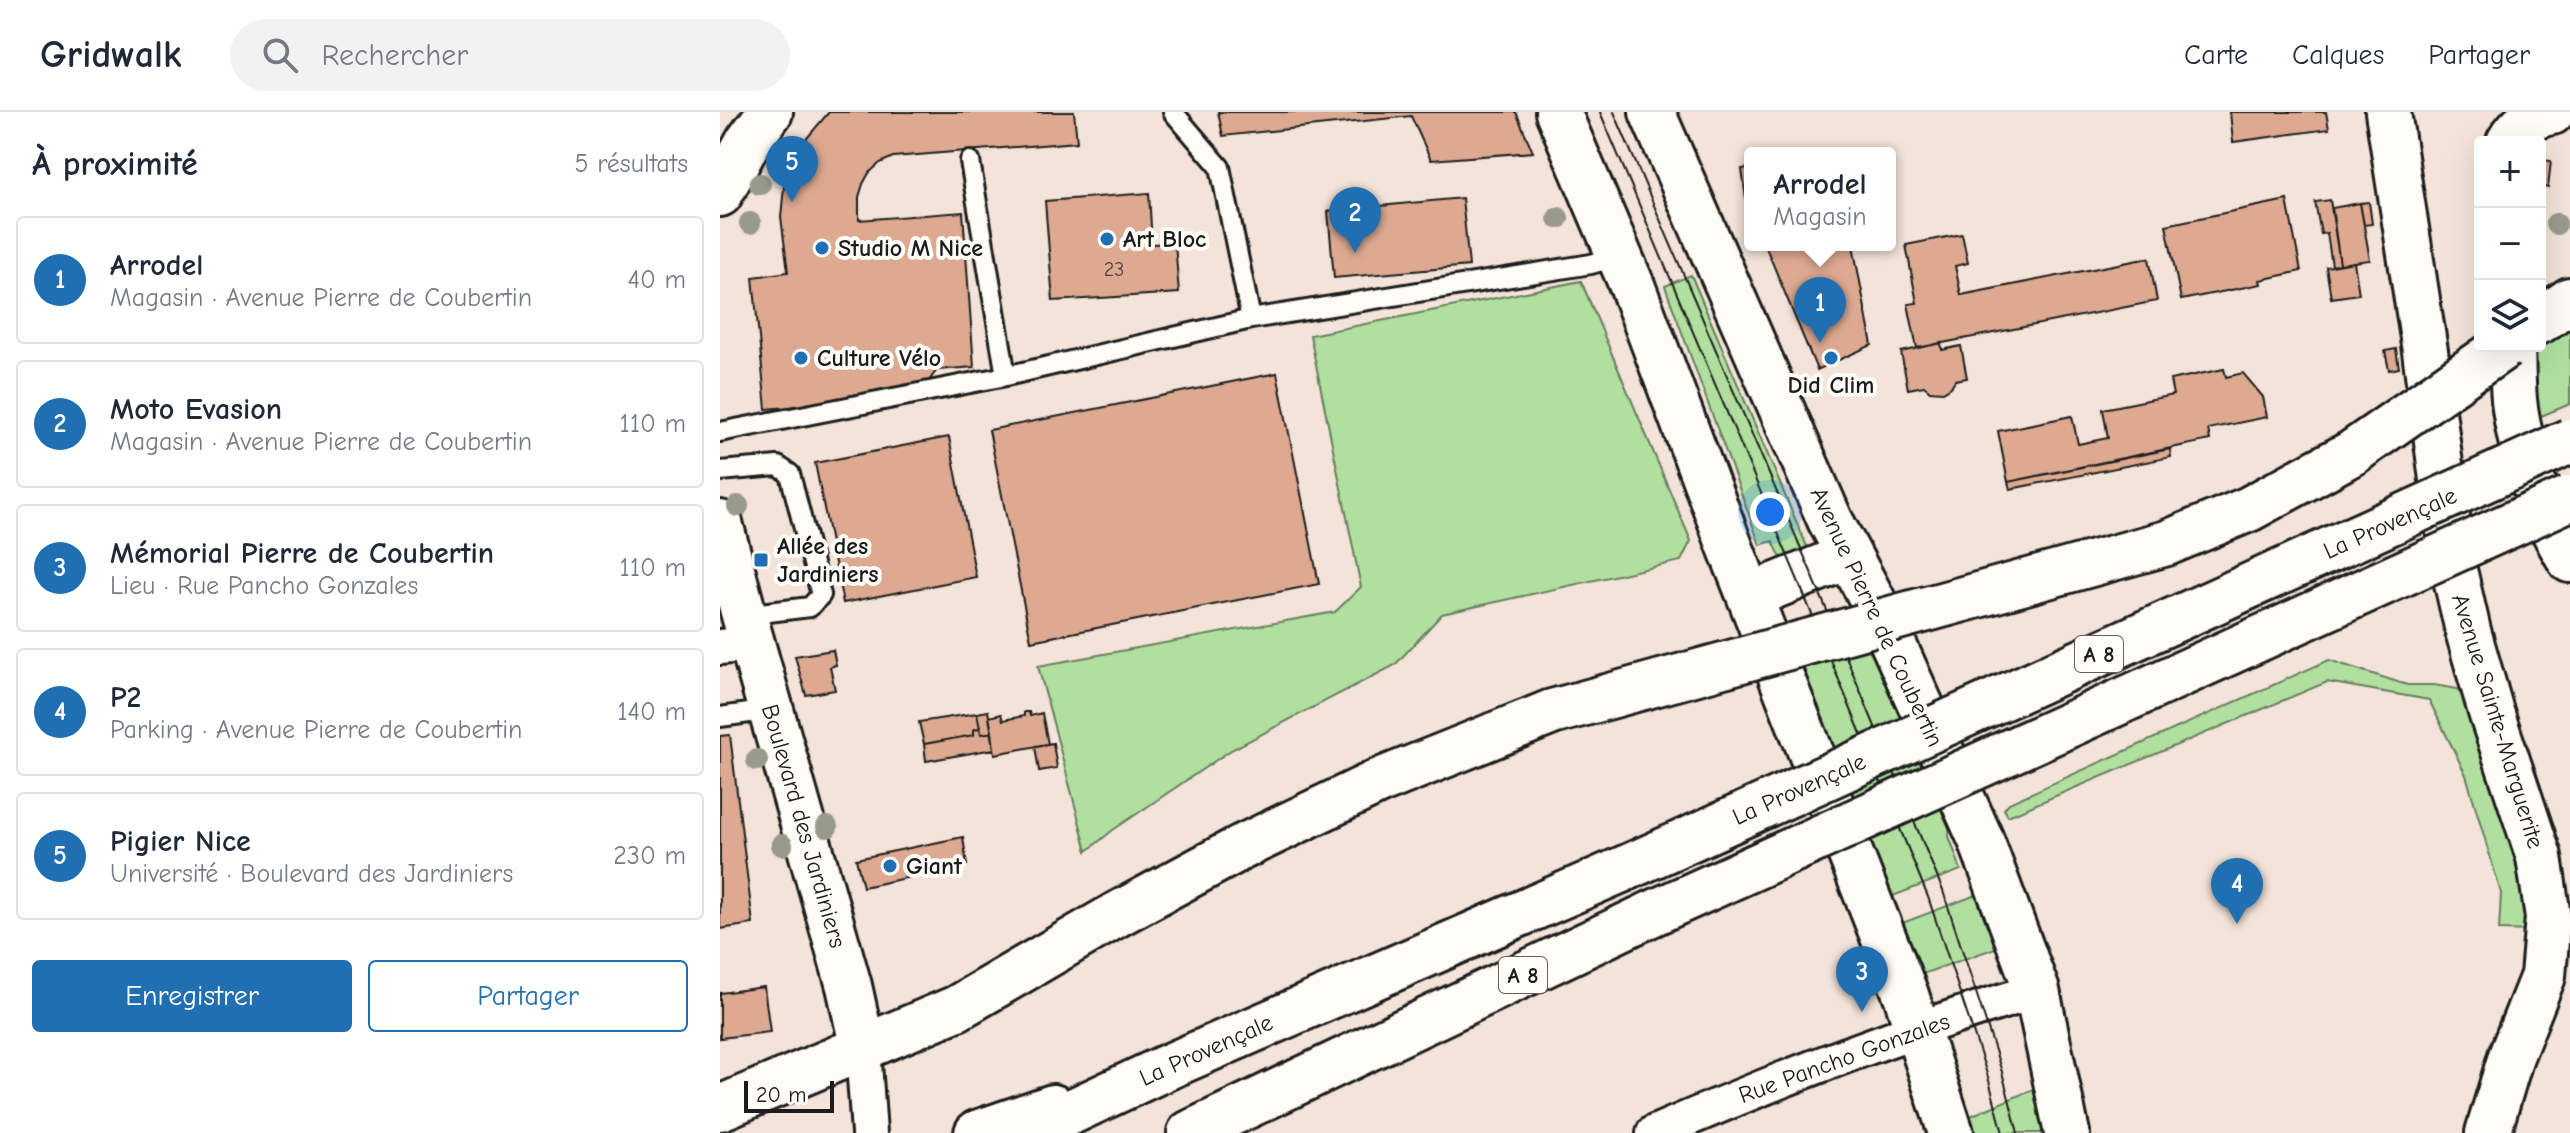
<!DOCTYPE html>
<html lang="fr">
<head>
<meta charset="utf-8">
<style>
  :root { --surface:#fff; --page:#f2f2f3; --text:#1f2937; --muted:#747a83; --line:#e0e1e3; --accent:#1f6fb2 }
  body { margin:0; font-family:"Comic Neue",sans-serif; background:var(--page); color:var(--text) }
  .controls { position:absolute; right:24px; top:24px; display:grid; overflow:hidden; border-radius:8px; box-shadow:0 8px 32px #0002 }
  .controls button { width:72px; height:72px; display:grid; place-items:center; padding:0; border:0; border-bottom:2px solid var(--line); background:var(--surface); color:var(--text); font:40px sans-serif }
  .scale { position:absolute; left:24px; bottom:20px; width:90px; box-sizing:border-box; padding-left:8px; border:4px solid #1c1c1c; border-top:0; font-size:22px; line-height:28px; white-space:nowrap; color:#1c1c1c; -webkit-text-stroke:6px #fdfcf7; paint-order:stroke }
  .you { position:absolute; left:1050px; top:400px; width:28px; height:28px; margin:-20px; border:6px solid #fff; border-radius:50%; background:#1a73e8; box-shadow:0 0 0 12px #1a73e833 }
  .badge { display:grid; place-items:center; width:52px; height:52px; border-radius:50%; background:var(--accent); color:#fff; font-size:26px; font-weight:700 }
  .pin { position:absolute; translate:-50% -66px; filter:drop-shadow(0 2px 4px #0008) }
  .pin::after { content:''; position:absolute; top:42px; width:28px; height:24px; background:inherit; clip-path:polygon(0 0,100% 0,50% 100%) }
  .popup { position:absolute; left:1024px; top:35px; width:152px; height:104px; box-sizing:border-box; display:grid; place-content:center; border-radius:8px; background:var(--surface); filter:drop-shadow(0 2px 6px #0005); font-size:26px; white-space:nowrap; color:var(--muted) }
  .popup b { font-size:30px; color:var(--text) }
  .popup::after { content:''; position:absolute; left:50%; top:100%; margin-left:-16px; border:16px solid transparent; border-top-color:var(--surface) }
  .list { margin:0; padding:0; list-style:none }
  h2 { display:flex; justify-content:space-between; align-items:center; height:104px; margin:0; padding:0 32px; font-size:34px }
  h2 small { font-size:26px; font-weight:400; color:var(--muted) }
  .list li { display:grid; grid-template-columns:52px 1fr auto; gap:24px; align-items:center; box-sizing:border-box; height:128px; margin:0 16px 16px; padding:0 16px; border:2px solid var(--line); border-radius:8px }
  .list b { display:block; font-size:30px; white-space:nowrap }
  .list p { margin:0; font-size:26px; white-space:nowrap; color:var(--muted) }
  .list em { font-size:26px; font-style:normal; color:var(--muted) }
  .actions { display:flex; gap:16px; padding:24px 32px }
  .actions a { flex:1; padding:18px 0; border:2px solid var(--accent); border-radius:8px; text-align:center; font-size:28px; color:var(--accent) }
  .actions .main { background:var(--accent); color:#fff }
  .icon { flex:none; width:44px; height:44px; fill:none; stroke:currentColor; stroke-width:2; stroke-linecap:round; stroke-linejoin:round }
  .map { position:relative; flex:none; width:1850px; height:1021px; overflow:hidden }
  header { display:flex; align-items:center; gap:48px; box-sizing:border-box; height:112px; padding:0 40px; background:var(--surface); border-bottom:2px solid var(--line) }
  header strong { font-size:38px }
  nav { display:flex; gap:44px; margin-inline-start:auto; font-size:28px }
  .search { width:560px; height:72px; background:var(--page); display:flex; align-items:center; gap:20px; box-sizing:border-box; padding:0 28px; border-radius:44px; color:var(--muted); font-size:30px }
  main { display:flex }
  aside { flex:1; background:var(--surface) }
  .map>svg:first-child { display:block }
  .green { fill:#b0df9f; stroke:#667e5e; stroke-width:2 }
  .building { fill:#dda991; stroke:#1c1c1c; stroke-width:2 }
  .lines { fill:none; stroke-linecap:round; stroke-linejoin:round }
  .service-casing { stroke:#1c1c1c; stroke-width:24 }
  .minor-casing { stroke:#1c1c1c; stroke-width:40 }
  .tertiary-casing { stroke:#1c1c1c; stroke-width:50 }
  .secondary-casing { stroke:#1c1c1c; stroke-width:50 }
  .motorway-casing { stroke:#1c1c1c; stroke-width:50 }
  .service { stroke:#fdfcf7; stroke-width:18 }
  .minor { stroke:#fdfcf7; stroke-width:34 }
  .tertiary { stroke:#fdfcf7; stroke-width:44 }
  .secondary { stroke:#fdfcf7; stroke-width:44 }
  .motorway { stroke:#fdfcf7; stroke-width:44 }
  .tram { stroke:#1c1c1c; stroke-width:2 }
  .tertiary-bridge-casing { stroke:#1c1c1c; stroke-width:50; stroke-linecap:butt }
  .motorway-bridge-casing { stroke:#1c1c1c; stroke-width:50; stroke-linecap:butt }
  .tertiary-bridge { stroke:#fdfcf7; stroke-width:44 }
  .motorway-bridge { stroke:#fdfcf7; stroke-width:44 }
  .tree { fill:#999b8a }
  .poi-dot { fill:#1f6fb2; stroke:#fdfcf7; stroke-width:3 }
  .labels { text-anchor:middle; stroke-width:8; stroke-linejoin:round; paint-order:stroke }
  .number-label { font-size:20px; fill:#4c3f39 }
  .shield { fill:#fdfcf7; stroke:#605f5e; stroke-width:2 }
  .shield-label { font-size:22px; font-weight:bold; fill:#1c1c1c }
  .poi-label { font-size:24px; font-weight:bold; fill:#1c1c1c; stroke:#fdfcf7; text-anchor:start }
  .street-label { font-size:24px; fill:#1c1c1c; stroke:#fdfcf7 }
</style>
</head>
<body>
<header>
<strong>Gridwalk</strong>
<div class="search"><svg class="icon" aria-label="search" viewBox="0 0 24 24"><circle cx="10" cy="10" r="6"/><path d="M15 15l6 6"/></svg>Rechercher</div>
<nav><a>Carte</a><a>Calques</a><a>Partager</a></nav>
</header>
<main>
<aside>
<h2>À proximité<small>5 résultats</small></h2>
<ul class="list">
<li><span class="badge">1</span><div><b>Arrodel</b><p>Magasin · Avenue Pierre de Coubertin</p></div><em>40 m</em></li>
<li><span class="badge">2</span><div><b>Moto Evasion</b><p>Magasin · Avenue Pierre de Coubertin</p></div><em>110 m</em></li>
<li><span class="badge">3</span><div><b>Mémorial Pierre de Coubertin</b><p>Lieu · Rue Pancho Gonzales</p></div><em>110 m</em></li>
<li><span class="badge">4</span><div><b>P2</b><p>Parking · Avenue Pierre de Coubertin</p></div><em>140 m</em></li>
<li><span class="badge">5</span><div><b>Pigier Nice</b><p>Université · Boulevard des Jardiniers</p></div><em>230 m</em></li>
</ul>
<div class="actions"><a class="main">Enregistrer</a><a>Partager</a></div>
</aside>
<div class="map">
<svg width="1850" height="1021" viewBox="0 0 1850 1021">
  <rect width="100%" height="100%" fill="#f3e3d8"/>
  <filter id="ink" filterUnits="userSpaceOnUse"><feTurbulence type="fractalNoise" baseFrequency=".0125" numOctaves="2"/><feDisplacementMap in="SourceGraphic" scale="16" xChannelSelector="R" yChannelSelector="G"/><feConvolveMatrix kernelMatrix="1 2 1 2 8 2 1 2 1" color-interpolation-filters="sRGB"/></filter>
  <g filter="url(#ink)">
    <!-- green -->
    <path class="green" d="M971,163L1088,437L1062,448L1053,429L1040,433L945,174Z
      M861,169L971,429L961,449L722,502L675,553L511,638L393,718L367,739L318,554L615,500L641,475L590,223Z
      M1850,213V292L1814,307L1811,243Z
      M1148,520L1230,703L1229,724L1241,758L1165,787L1068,546Z
      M1609,548L1687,573H1714L1737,577L1763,614L1816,819L1779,818L1781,781L1746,663L1709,588L1607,570L1288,704L1284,697L1289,691Z
      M1264,780L1284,833L1194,865L1177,813Z
      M1321,974L1331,1021H1253L1248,1005Z"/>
    <!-- building -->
    <path class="building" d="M109,0H354L357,30L173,45L160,51L149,61L143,72L139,85V108L243,100L254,255L217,258L208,270L194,279L161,287L46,297L33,165L68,160L61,105L64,75L68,58L81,33Z
      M498,0H796L813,40L711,48L691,4L503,24Z
      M1510,0H1606L1609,17L1513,30Z
      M1820,43H1824V48L1831,49L1828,76L1820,74Z
      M1030,56V102H1028L1022,57Z
      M429,81L432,132L455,131L459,181L333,189L325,89Z
      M742,86L749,154L614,166L608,99Z
      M1567,88L1581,159L1540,168L1541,172L1461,188L1446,113Z
      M1610,88L1620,152L1612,154L1607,121L1601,122L1595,90Z
      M1649,90L1652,112L1644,113L1640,91Z
      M1640,91L1650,148L1620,152L1612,96Z
      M1242,122L1248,151L1235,154L1241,183L1429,146L1437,189L1197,236L1188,192L1197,191L1186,133Z
      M1045,133H1133L1152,233L1097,258Z
      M1634,150L1639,182L1611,186L1606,155Z
      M1221,231L1222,238L1241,234L1247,266L1235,268L1231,275L1223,280L1210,279L1204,274L1188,277L1181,240Z
      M1676,237L1679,256L1669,258L1665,239Z
      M1504,257L1506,265L1523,261L1543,285L1547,305L1488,317L1490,328L1288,370L1278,319L1352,304L1358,332L1388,326L1383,297L1453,283L1450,268Z
      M557,261L599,472L311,529L269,318Z
      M229,325L256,465L123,491L95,351Z
      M1450,337L1451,345L1290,377L1288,370Z
      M113,538L116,553L110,555L115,578L86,583L75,544Z
      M268,599L272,620L261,622L257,601Z
      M304,600H309L310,604L322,601L328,632L275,642L269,605L281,602L283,608L304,604Z
      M257,601L260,616L254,617V623L204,632L199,610Z
      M260,616L261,622L272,620L274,637L206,649L204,632L254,623V617Z
      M10,623L33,812L0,817V624Z
      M333,631L337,656L319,659L315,634Z
      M243,725L247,753L143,775L136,747Z
      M44,875L50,920L0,926V881Z"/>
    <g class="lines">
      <defs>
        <path id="service" d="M250,49L286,264
          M531,207L871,152L900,144
          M0,320L286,264L531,207L500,55L453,0
          M0,359L58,354L70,362L101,483L90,495L24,503
          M0,605L51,598"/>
        <path id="minor" d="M0,535L32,532
          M143,937L149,1021
          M934,1021C1059,967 1186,917 1317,879"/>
        <path id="tertiary" d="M1668,0L1705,239L1734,458L1748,519L1771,600L1819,745L1828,805L1823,864L1791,944L1768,1021
          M0,82L28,30L50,0
          M1820,209L1850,188
          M0,411L24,503L129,874L143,937
          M0,996L237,896L396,803L522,735"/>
        <path id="secondary" d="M838,0L913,176L1011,437L1186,883L1231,1021
          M932,0L1110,408L1159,500L1261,728L1317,879L1347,1021
          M1789,30C1800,12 1811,4 1832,0
          M1792,234C1793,255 1792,276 1795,296C1803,350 1822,402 1850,448
          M1030,484L1129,444"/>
        <path id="motorway" d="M257,1021L333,995
          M306,1021L445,956L908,755
          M470,1021L931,802"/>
      </defs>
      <!-- service casing -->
      <use href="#service" class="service-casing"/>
      <!-- minor casing -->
      <use href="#minor" class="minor-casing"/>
      <!-- tertiary casing -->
      <use href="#tertiary" class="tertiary-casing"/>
      <!-- secondary casing -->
      <use href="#secondary" class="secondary-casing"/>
      <!-- motorway casing -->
      <use href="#motorway" class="motorway-casing"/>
      <!-- service -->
      <use href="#service" class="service"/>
      <!-- minor -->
      <use href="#minor" class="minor"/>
      <!-- tertiary -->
      <use href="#tertiary" class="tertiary"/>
      <!-- secondary -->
      <use href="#secondary" class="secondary"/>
      <!-- motorway -->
      <use href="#motorway" class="motorway"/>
      <!-- tram -->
      <path class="tram" d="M880,0L1077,466L1208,785L1268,965L1283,1021
        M894,0L1091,460L1223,779L1282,960L1298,1021"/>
      <defs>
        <path id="tertiary-bridge" d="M522,735L660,669L832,600L1447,431L1529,397L1632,341L1785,234"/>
        <path id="motorway-bridge" d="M908,755L1850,329
          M931,802L1850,386"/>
      </defs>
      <!-- tertiary-bridge casing -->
      <use href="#tertiary-bridge" class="tertiary-bridge-casing"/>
      <!-- motorway-bridge casing -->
      <use href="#motorway-bridge" class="motorway-bridge-casing"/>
      <!-- tertiary-bridge -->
      <use href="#tertiary-bridge" class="tertiary-bridge"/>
      <!-- motorway-bridge -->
      <use href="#motorway-bridge" class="motorway-bridge"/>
    </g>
    <!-- trees -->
    <g class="tree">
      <circle cx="40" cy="72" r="11"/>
      <circle cx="838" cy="106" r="11"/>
      <circle cx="30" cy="111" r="11"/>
      <circle cx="1836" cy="112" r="11"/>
      <circle cx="18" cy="394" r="11"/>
      <circle cx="37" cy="648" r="11"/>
      <circle cx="107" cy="715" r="11"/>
      <circle cx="62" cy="733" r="11"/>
    </g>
  </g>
  <!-- markers -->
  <g class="poi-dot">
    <circle cx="387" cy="127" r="8"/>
    <circle cx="102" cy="136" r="8"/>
    <circle cx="81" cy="246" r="8"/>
    <circle cx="1111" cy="246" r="8"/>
    <rect x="33" y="440" width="16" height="16" rx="4"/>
    <circle cx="170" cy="754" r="8"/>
  </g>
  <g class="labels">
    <!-- number labels -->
    <g class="number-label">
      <text x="394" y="164">23</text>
    </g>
    <!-- shield labels -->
    <g class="shield">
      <rect x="1355" y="524" width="48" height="36" rx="6"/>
      <rect x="779" y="845" width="48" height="36" rx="6"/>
    </g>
    <g class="shield-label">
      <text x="1379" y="550">A 8</text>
      <text x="803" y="871">A 8</text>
    </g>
    <!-- poi labels -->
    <g class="poi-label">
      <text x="403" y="135">Art Bloc</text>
      <text x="118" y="144">Studio M Nice</text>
      <text x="97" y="254">Culture Vélo</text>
      <text x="1111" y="281" text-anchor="middle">Did Clim</text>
      <text x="57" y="442">Allée des<tspan x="57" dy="28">Jardiniers</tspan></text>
      <text x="186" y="762">Giant</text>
    </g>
    <!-- street labels -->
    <g class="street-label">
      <text transform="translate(1670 411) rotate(-24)" y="8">La Provençale</text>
      <text transform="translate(1157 505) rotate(65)" y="8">Avenue Pierre de Coubertin</text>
      <text transform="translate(1778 609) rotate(73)" y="8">Avenue Sainte-Marguerite</text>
      <text transform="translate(1079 677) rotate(-24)" y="8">La Provençale</text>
      <text transform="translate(84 714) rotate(74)" y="8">Boulevard des Jardiniers</text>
      <text transform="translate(486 938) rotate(-24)" y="8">La Provençale</text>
      <text transform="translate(1124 946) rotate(-20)" y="8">Rue Pancho Gonzales</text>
    </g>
  </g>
</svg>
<div class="controls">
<button>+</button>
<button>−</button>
<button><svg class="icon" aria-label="layers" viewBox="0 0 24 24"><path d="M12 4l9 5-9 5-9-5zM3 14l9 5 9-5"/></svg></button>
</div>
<div class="scale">20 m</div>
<div class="you"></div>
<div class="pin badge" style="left:1100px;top:231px">1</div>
<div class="popup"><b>Arrodel</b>Magasin</div>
<div class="pin badge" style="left:635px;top:141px">2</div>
<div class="pin badge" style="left:1142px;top:900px">3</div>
<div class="pin badge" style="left:1517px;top:812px">4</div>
<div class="pin badge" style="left:72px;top:90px">5</div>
</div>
</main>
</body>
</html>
